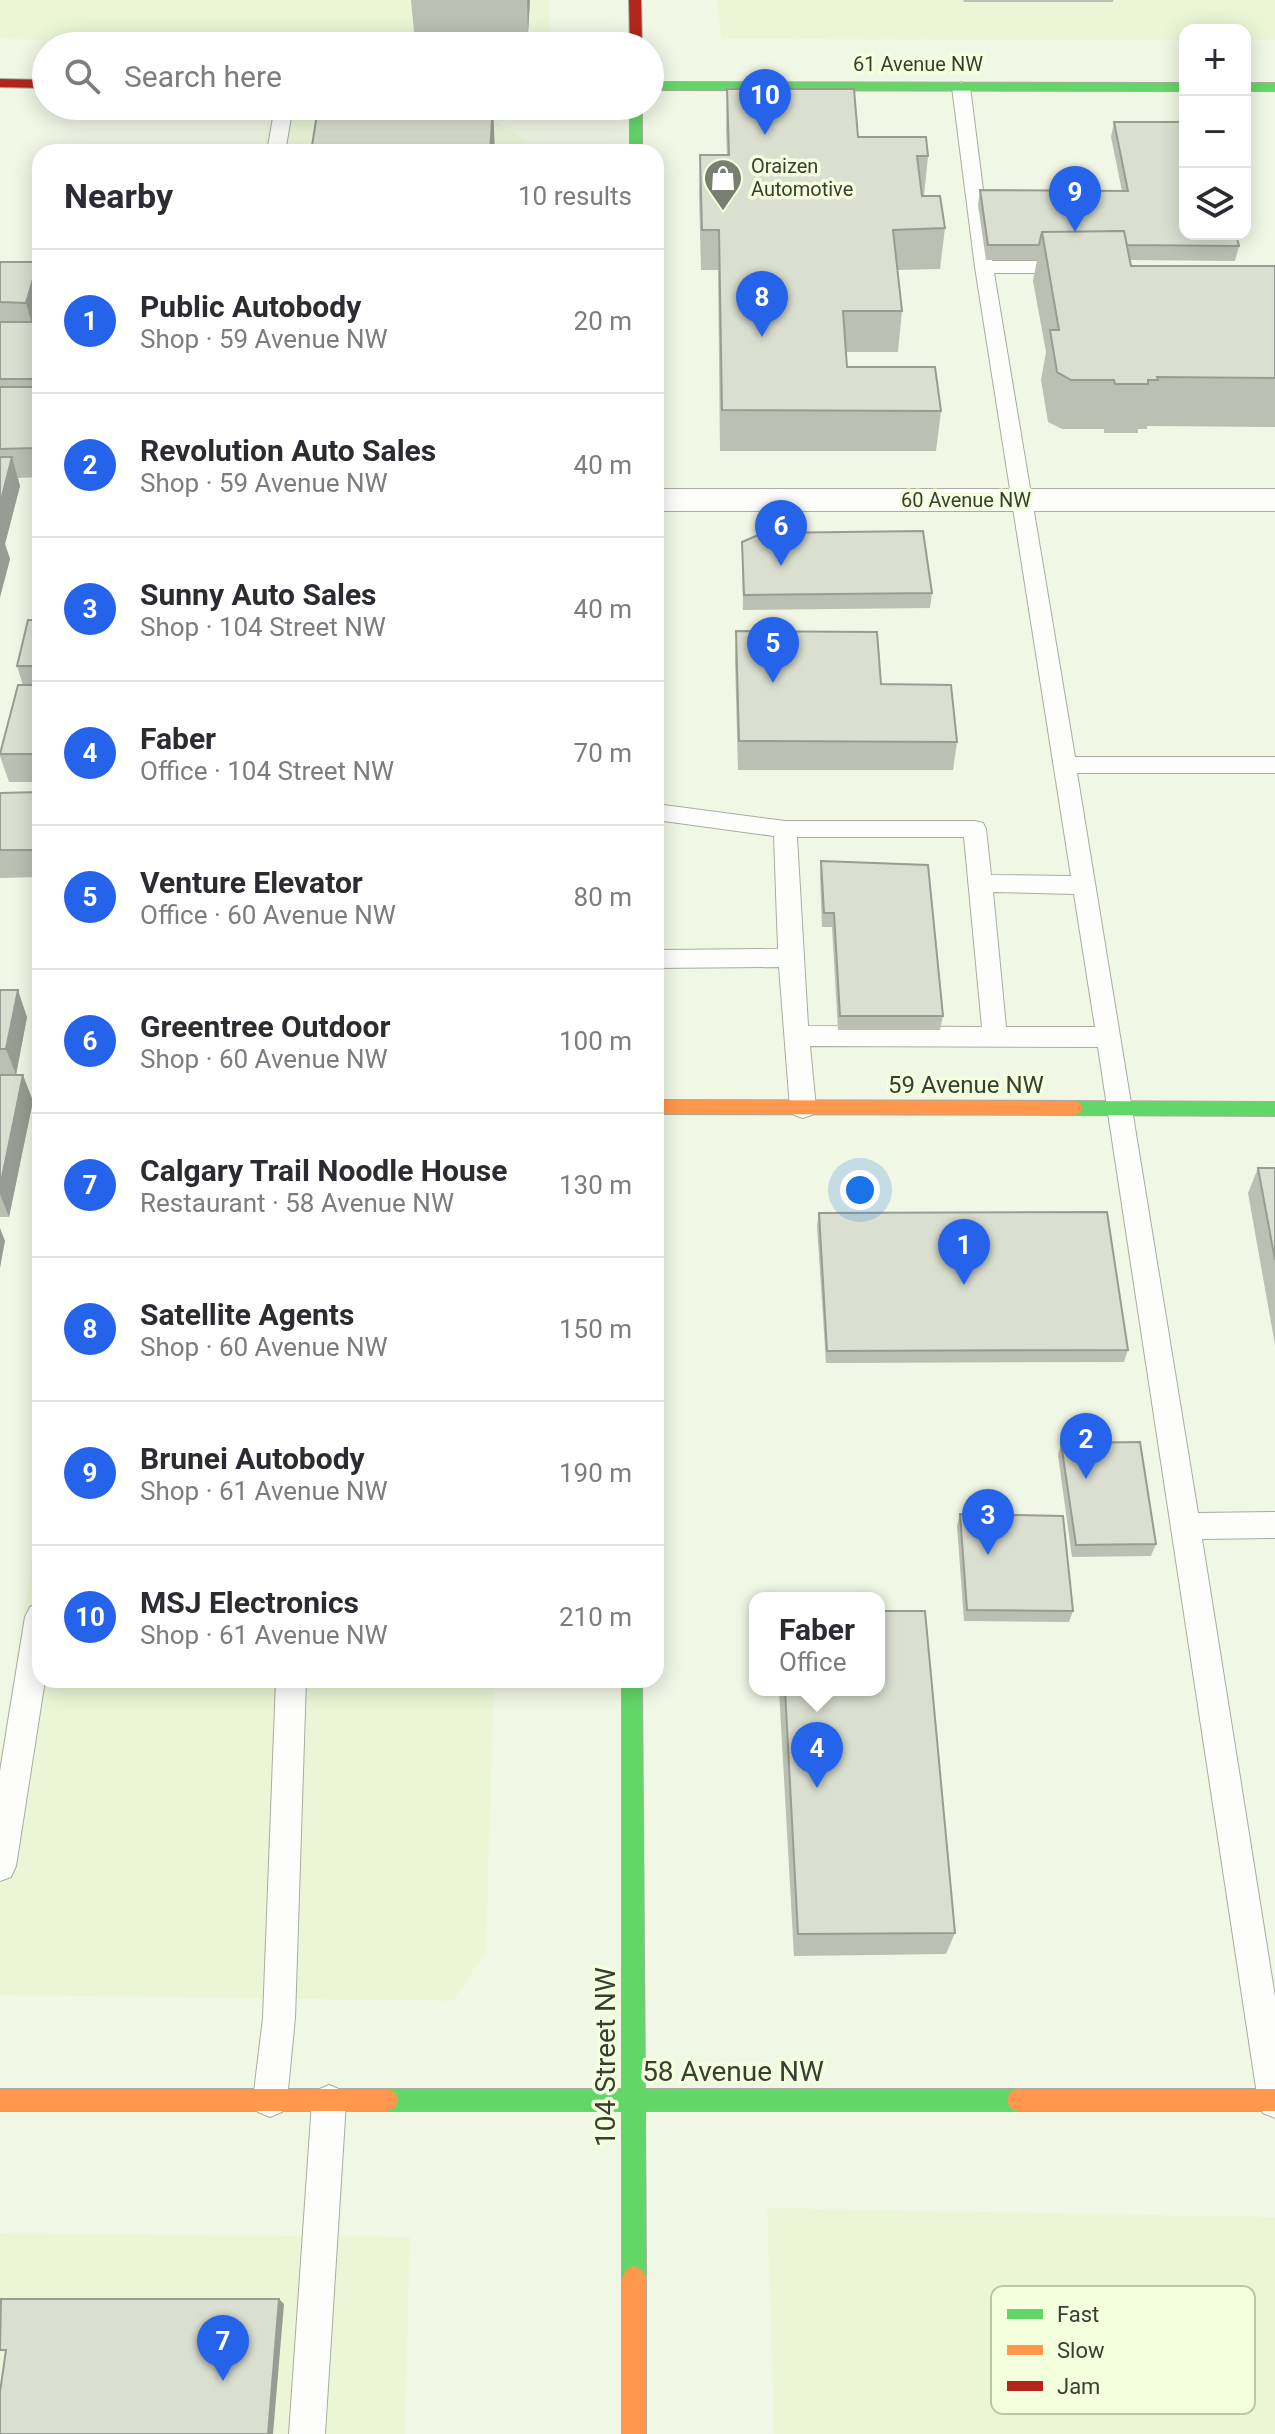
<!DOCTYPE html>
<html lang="en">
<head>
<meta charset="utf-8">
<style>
  :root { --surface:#fff; --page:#f7f7f7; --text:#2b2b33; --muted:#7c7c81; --line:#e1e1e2; --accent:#2563eb }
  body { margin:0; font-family:Roboto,sans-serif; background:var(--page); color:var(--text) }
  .controls { position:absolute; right:24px; top:24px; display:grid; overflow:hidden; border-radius:16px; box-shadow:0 4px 20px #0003 }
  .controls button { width:72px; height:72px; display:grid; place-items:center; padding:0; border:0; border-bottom:2px solid var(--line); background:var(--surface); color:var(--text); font:40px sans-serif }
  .you { position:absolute; left:860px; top:1190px; width:28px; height:28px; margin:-20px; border:6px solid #fff; border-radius:50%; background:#1a73e8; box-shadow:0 0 0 12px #1a73e833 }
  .badge { display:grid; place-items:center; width:52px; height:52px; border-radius:50%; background:var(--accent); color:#fff; font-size:26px; font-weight:700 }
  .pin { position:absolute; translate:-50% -66px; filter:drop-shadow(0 2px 4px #0008) }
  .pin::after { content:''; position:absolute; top:42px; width:28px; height:24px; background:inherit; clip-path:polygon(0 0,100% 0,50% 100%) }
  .popup { position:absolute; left:749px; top:1592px; width:136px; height:104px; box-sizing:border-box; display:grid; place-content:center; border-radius:16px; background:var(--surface); filter:drop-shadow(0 2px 6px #0005); font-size:26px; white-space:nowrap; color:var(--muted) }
  .popup b { font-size:30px; color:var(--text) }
  .popup::after { content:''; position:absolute; left:50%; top:100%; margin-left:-16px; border:16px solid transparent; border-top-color:var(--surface) }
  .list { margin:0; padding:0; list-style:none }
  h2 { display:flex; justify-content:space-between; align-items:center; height:104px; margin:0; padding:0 32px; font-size:34px }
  h2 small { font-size:26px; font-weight:400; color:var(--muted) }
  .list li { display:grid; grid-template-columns:52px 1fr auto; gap:24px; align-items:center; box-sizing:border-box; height:144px; padding:0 32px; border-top:2px solid var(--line) }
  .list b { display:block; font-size:30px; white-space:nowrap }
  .list p { margin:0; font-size:26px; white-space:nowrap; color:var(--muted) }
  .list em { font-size:26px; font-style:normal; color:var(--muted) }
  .icon { flex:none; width:44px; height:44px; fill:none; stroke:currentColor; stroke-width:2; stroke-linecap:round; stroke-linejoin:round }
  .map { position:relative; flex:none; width:1275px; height:2434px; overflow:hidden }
  .search { position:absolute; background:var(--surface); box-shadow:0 4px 20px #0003; left:32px; top:32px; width:632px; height:88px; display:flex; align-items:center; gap:20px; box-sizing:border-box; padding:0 28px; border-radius:44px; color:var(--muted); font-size:30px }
  .panel { position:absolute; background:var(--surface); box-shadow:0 4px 20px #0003; left:32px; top:144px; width:632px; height:1544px; border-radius:24px }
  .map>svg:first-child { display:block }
  .built { fill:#ecf6d7 }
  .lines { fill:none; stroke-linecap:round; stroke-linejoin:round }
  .lane-casing { stroke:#a8ad9f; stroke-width:2 }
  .street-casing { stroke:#a8ad9f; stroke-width:2 }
  .fast-casing { stroke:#a8ad9f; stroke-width:2 }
  .slow-casing { stroke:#a8ad9f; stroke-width:2 }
  .jam-casing { stroke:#a8ad9f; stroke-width:2 }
  .lane { fill:#fdfefb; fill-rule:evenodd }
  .street { fill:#fdfefb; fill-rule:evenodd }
  .fast { fill:#63d668; fill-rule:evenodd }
  .slow { fill:#ff974d; fill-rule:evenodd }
  .jam { fill:#b3261e; fill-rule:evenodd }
  .wall { fill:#bbc0b3 }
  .shaded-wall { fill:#999c92 }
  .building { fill:#dadfd0; stroke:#999c92; stroke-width:2 }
  .labels { text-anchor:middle; stroke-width:7; stroke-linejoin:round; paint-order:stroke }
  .far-street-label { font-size:20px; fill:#393e31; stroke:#f3ffdd }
  .far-poi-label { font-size:20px; fill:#393e31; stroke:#f3ffdd; text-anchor:start }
  .street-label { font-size:24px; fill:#393e31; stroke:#f3ffdd }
  .near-street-label { font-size:28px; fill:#393e31; stroke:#f3ffdd }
  .key { fill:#f3ffdd; stroke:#bbc5a9; stroke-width:2 }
  .key-label { font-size:22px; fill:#393e31 }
</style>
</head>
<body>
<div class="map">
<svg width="1275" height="2434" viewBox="0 0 1275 2434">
  <rect width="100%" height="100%" fill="#f1f7e5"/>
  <!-- built -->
  <path class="built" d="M0,0H550L549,34L522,46H142L0,38Z
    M717,0H1275V40H1245V30H1185V40L721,39Z
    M268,119H492L545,152H263Z
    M40,1512V1680H494L486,1951L453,2001L0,1995V1757Z
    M767,2208L1275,2217V2434H774Z
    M0,2233L410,2237L405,2434H0Z"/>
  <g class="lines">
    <defs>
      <path id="lane" d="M961,82L970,87L992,261H1068L1077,267L1068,273H994L1075,757H1275V773H1077L1198,1513L1275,1512V1538L1202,1539L1275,1997V2118L1263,2113L1258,2101L1098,1047L810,1046L816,1108L812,1115L803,1118L794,1115L790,1108L779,967L656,968V950L778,949L774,836L656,820V804L785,821H975L983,823L986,829L991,875L1071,876L975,267L952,87ZM797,837H964L982,1027L808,1026ZM993,892L1074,894L1095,1027H1006Z
        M275,106H293L285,152H267Z
        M40,1603V1680H45L16,1866L11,1877L0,1881V1771L25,1617L30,1607Z
        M276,1680H306L295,2018L287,2100L282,2112L270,2117L258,2112L253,2100L263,2018Z
        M329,2085L341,2090L346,2102L325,2434H289L312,2102L317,2090Z"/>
      <path id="street" d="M656,489H1275V511H656Z"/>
      <path id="fast" d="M650,82L1185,83V91L650,90Z
        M1245,83H1275V91H1245Z
        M630,106H642V152H630Z
        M1074,1101L1275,1102V1116L1074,1115L1068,1113L1065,1108L1068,1103Z
        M622,1680H642L645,2089H1018L1026,2092L1029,2100L1026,2108L1018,2111H645L646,2278L642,2286L634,2290L626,2286L622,2278V2111H387L379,2108L376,2100L379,2092L387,2089H622Z"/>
      <path id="slow" d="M656,1100L1074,1101L1080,1103L1083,1108L1080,1113L1074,1115L656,1114Z
        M0,2089H387L395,2092L398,2100L395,2108L387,2111H0Z
        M1018,2089H1275V2111H1018L1010,2108L1007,2100L1010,2092Z
        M634,2266L642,2270L646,2278V2434H622V2278L626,2270Z"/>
      <path id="jam" d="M629,0H641L642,46H630Z
        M0,79L46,80V88L0,87Z"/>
    </defs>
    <!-- lane casing -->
    <use href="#lane" class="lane-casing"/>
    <!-- street casing -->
    <use href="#street" class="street-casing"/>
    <!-- fast casing -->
    <use href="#fast" class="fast-casing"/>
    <!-- slow casing -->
    <use href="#slow" class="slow-casing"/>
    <!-- jam casing -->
    <use href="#jam" class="jam-casing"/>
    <!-- lane -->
    <use href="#lane" class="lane"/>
    <!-- street -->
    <use href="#street" class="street"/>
    <!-- fast -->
    <use href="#fast" class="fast"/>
    <!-- slow -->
    <use href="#slow" class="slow"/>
    <!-- jam -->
    <use href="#jam" class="jam"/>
  </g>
  <!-- wall -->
  <path class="wall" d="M411,0H530L528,33L414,32Z
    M963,0H1113V2H964Z
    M727,89L858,137L928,156L924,196L945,228L940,269L898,270L902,311L898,352H846L847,367L941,411L936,451H720L718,270H701L699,195L700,155H727L726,129Z
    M1114,122L1239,246L1235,261L1130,260L1131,266H1275V427L1147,426V429H1138V433H1104V429H1062L1048,422L1041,380L1046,352L1033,281L1037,260H986L978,205L980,190L1122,191L1111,137Z
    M0,262L40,271V309L36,322H40V477L18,478L20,486L5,544L10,559L0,597Z
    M742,542L932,593L930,608L743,610Z
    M40,620V782H9L0,756V751L23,685L17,666Z
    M736,631L881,684L957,742L953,770H738L735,660Z
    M40,792V877L0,878V793Z
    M821,861L943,1016L940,1030H838L832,927H822L820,876Z
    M0,990L27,1017L16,1075L33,1101L9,1217H0Z
    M1258,1168H1275V1345L1248,1193Z
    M819,1213L1128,1350L1124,1362L826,1363L817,1226Z
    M1061,1443L1156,1544L1151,1556L1072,1557L1058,1455Z
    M960,1514L1073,1611L1069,1622L964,1621L957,1526Z
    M779,1690H879L955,1933L946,1954L794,1956Z"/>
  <!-- shaded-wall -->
  <path class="shaded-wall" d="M527,0H530L528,33Z
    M493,106L495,152H490Z
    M38,262L40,271V309L34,332L26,303Z
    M40,429V465L36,448Z
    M12,457L20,486L5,544L10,559L0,597V504Z
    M18,990L27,1017L16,1075L6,1049Z
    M23,1075L33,1101L9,1217L0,1194V1187Z
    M0,1228L5,1241L0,1268Z
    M279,2299L284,2304L273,2434H268Z"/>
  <!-- building -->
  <path class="building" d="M727,89H854L858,137H926L928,156H917L922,196H940L945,228L893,230L902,311H843L847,367H935L941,411L722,410L719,230H702L700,155H729Z
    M493,106L490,152H311L318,108Z
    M1114,122H1185V234H1236L1239,246L1127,245L1124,231L1042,232L1039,245H988L980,190L1128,191Z
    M1124,231L1131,266H1275V378L1157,377L1158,380H1148V384H1115L1114,380H1071L1057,372L1050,330H1059L1042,232Z
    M0,262H38L26,303L0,302Z
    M0,322H40V379H0Z
    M0,387H40V429L36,448L0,449Z
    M0,457H12L0,504Z
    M923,531L932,593L744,595L742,542L763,533Z
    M28,620H40V666H17Z
    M736,631L877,632L881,684L951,685L957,742L739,741Z
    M18,685H40V754H0Z
    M40,792V850H0V793Z
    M821,861L928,865L943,1016H840L834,913H824Z
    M0,990H18L6,1049H0Z
    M0,1075H23L0,1187Z
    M1258,1168H1275V1260Z
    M1107,1212L1128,1350L827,1351L819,1213Z
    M1140,1442L1156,1544L1076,1545L1061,1443Z
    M960,1514L1063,1516L1073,1611L967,1610Z
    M879,1611H925L955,1933L798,1934L785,1690H879Z
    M1,2299H279L268,2434H0V2392L6,2350H0Z"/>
  <!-- icons -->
  <defs>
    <symbol id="shop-pin" viewBox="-11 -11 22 30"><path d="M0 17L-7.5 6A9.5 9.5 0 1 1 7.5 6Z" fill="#797f70" stroke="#f3ffdd"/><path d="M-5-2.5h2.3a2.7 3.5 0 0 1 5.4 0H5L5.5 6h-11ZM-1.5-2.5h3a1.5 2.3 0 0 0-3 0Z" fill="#fff"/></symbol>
  </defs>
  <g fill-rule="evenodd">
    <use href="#shop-pin" x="701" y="156" width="44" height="60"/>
  </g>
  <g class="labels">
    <!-- far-street labels -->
    <g class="far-street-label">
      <text x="918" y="71">61 Avenue NW</text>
      <text x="966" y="507">60 Avenue NW</text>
    </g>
    <!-- far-poi labels -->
    <g class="far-poi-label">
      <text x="751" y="173">Oraizen<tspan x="751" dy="23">Automotive</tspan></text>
    </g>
    <!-- street labels -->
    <g class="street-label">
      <text x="966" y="1093">59 Avenue NW</text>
    </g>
    <!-- near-street labels -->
    <g class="near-street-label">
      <text transform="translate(605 2057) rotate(-90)" y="10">104 Street NW</text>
      <text x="733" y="2081">58 Avenue NW</text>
    </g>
  </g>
  <!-- legend -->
  <rect x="991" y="2286" width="264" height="128" rx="12" class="key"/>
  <rect x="1007" y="2309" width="36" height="10" fill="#63d668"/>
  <rect x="1007" y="2345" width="36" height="10" fill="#ff974d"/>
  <rect x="1007" y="2381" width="36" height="10" fill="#b3261e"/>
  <g class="key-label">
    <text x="1057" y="2322">Fast</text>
    <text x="1057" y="2358">Slow</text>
    <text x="1057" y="2394">Jam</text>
  </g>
</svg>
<div class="controls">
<button>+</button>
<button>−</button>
<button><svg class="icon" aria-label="layers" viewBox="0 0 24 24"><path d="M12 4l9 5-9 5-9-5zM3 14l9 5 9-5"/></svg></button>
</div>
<div class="you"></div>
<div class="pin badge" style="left:964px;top:1285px">1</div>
<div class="pin badge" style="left:1086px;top:1479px">2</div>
<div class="pin badge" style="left:988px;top:1555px">3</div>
<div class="pin badge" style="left:817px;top:1788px">4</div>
<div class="popup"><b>Faber</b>Office</div>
<div class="pin badge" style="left:773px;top:683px">5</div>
<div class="pin badge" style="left:781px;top:566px">6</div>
<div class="pin badge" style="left:223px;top:2381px">7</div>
<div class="pin badge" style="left:762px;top:337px">8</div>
<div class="pin badge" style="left:1075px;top:232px">9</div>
<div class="pin badge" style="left:765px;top:135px">10</div>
<div class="search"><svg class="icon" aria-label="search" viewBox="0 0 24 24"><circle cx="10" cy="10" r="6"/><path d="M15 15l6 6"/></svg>Search here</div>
<section class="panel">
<h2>Nearby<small>10 results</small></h2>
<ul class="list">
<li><span class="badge">1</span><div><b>Public Autobody</b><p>Shop · 59 Avenue NW</p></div><em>20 m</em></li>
<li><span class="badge">2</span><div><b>Revolution Auto Sales</b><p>Shop · 59 Avenue NW</p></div><em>40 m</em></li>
<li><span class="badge">3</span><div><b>Sunny Auto Sales</b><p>Shop · 104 Street NW</p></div><em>40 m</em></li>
<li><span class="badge">4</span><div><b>Faber</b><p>Office · 104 Street NW</p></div><em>70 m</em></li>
<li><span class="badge">5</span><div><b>Venture Elevator</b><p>Office · 60 Avenue NW</p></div><em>80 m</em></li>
<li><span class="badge">6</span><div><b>Greentree Outdoor</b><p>Shop · 60 Avenue NW</p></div><em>100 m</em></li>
<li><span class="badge">7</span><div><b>Calgary Trail Noodle House</b><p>Restaurant · 58 Avenue NW</p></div><em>130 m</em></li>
<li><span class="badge">8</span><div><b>Satellite Agents</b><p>Shop · 60 Avenue NW</p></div><em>150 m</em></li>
<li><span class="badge">9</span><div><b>Brunei Autobody</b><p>Shop · 61 Avenue NW</p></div><em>190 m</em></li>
<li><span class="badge">10</span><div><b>MSJ Electronics</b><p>Shop · 61 Avenue NW</p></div><em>210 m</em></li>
</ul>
</section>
</div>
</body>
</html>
